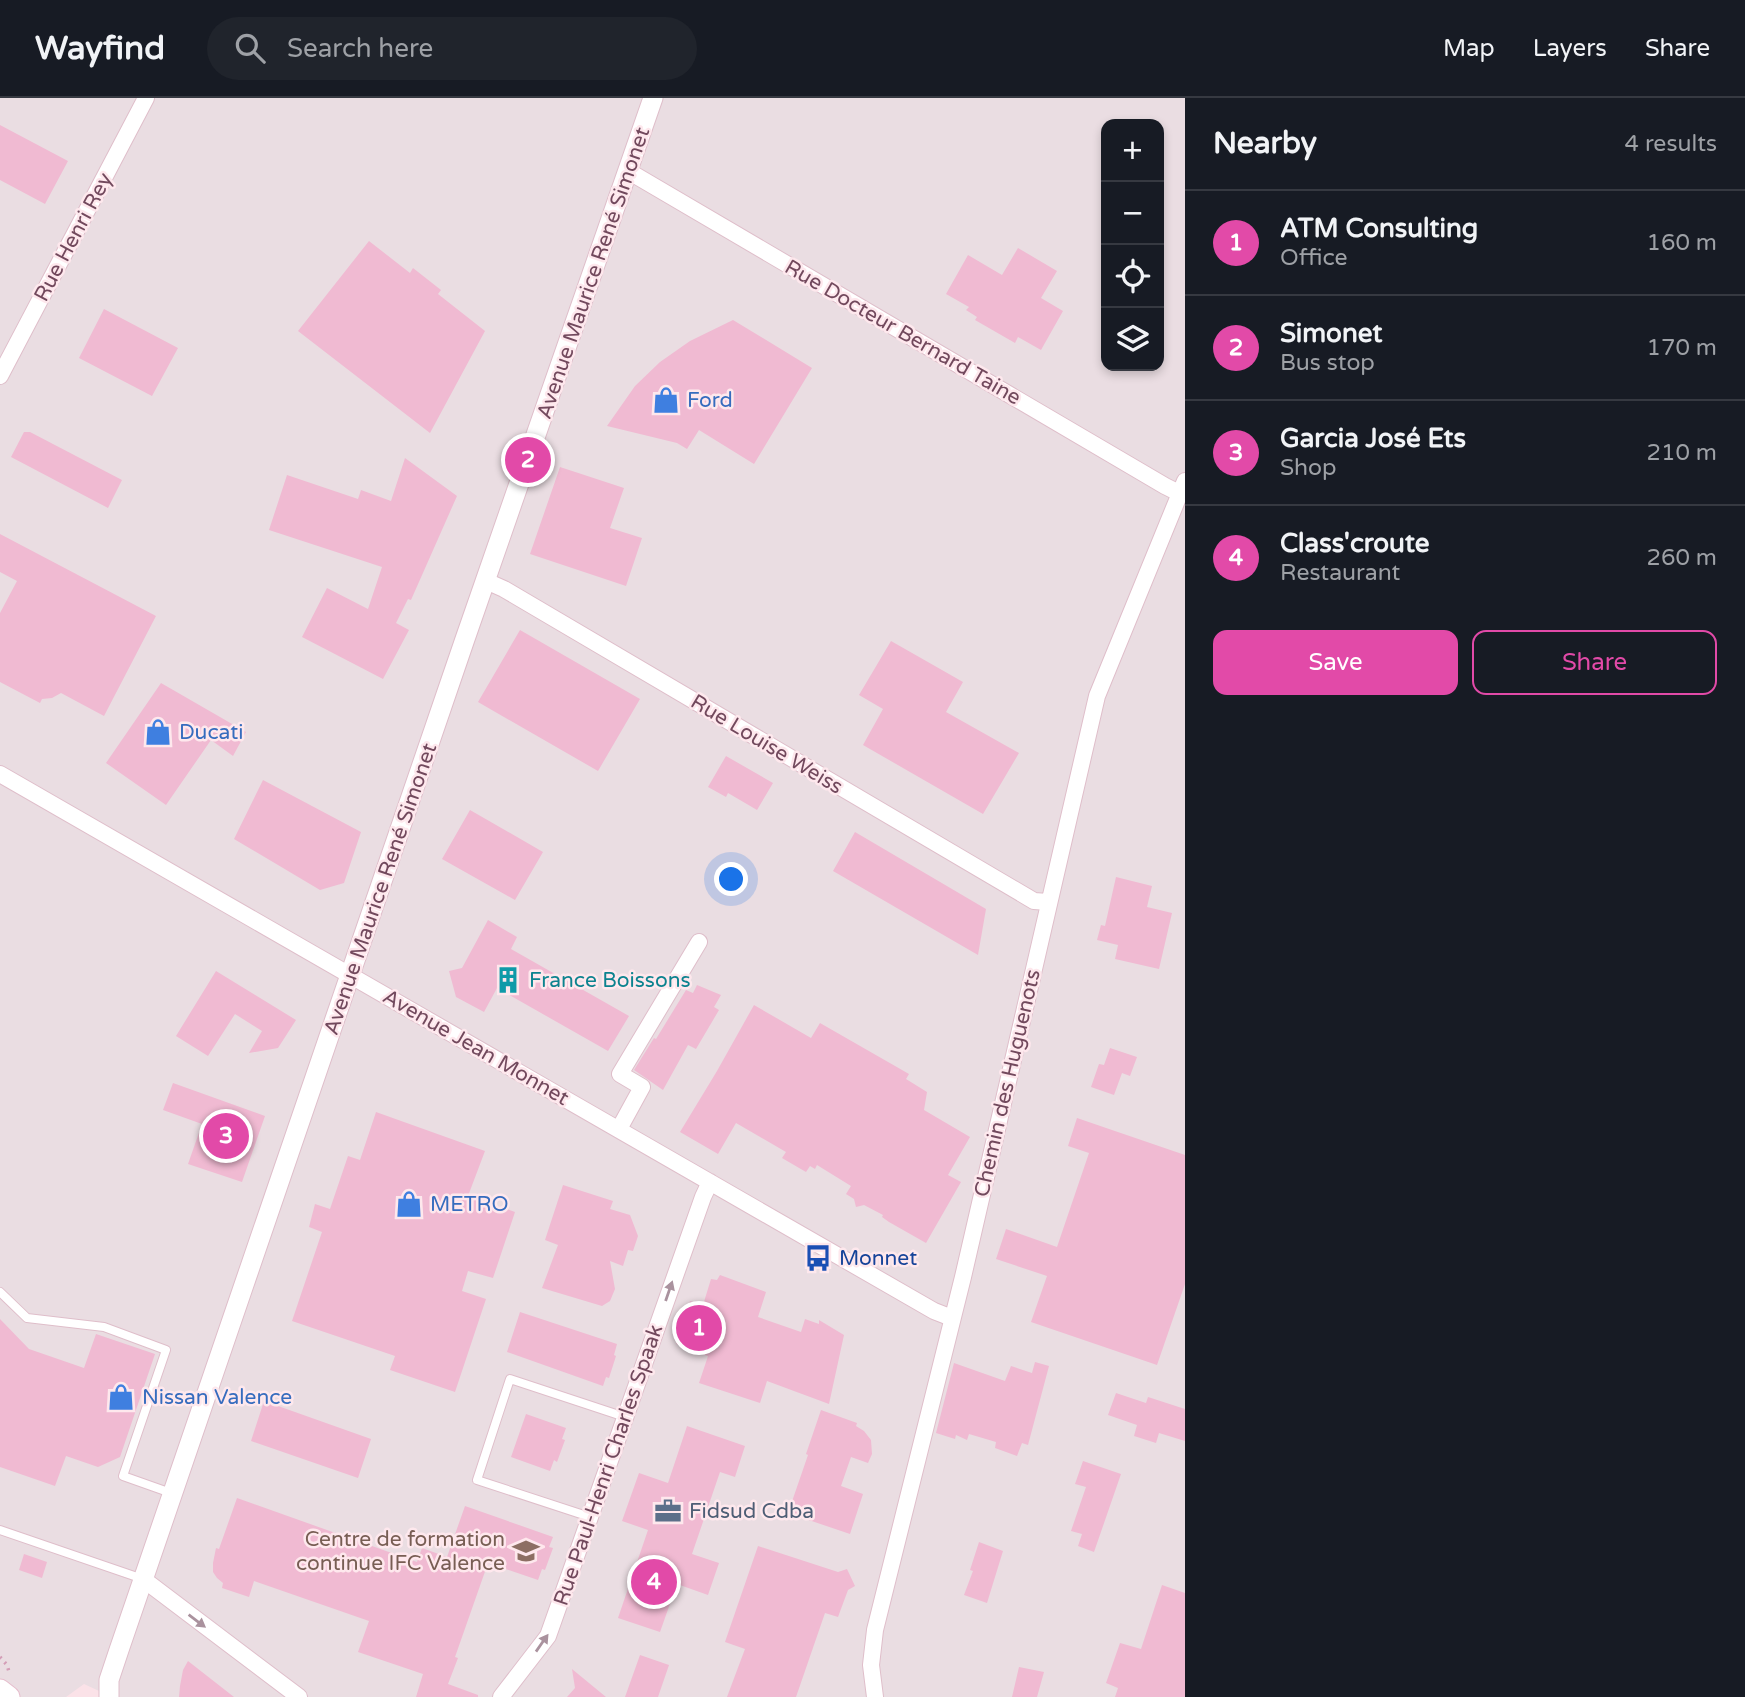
<!DOCTYPE html>
<html lang="en">
<head>
<meta charset="utf-8">
<style>
  :root { --surface:#171b24; --page:#20242c; --text:#f1f3f6; --muted:#9ea1a6; --line:#363941; --accent:#e24aa8 }
  body { margin:0; font-family:"Varela Round",sans-serif; background:var(--page); color:var(--text) }
  .controls { position:absolute; right:21px; top:21px; display:grid; overflow:hidden; border-radius:14px; box-shadow:0 4px 10px #0003 }
  .controls button { width:63px; height:63px; display:grid; place-items:center; padding:0; border:0; border-bottom:2px solid var(--line); background:var(--surface); color:var(--text); font:35px sans-serif }
  .you { position:absolute; left:732px; top:782px; width:24px; height:24px; margin:-18px; border:5px solid #fff; border-radius:50%; background:#1a73e8; box-shadow:0 0 0 10px #1a73e833 }
  .badge { display:grid; place-items:center; width:46px; height:46px; border-radius:50%; background:var(--accent); color:#fff; font-size:23px; font-weight:700 }
  .pin { position:absolute; translate:-50% -50%; border:4px solid #fff; box-shadow:0 2px 7px #0006 }
  .list { margin:0; padding:0; list-style:none }
  h2 { display:flex; justify-content:space-between; align-items:center; height:91px; margin:0; padding:0 28px; font-size:30px }
  h2 small { font-size:23px; font-weight:400; color:var(--muted) }
  .list li { display:grid; grid-template-columns:46px 1fr auto; gap:21px; align-items:center; box-sizing:border-box; height:105px; padding:0 28px; border-top:2px solid var(--line) }
  .list b { display:block; font-size:26px; white-space:nowrap }
  .list p { margin:0; font-size:23px; white-space:nowrap; color:var(--muted) }
  .list em { font-size:23px; font-style:normal; color:var(--muted) }
  .actions { display:flex; gap:14px; padding:21px 28px }
  .actions a { flex:1; padding:16px 0; border:2px solid var(--accent); border-radius:14px; text-align:center; font-size:24px; color:var(--accent) }
  .actions .main { background:var(--accent); color:#fff }
  .icon { flex:none; width:38px; height:38px; fill:none; stroke:currentColor; stroke-width:2; stroke-linecap:round; stroke-linejoin:round }
  .map { position:relative; flex:none; width:1185px; height:1599px; overflow:hidden }
  header { display:flex; align-items:center; gap:42px; box-sizing:border-box; height:98px; padding:0 35px; background:var(--surface); border-bottom:2px solid var(--line) }
  header strong { font-size:33px }
  nav { display:flex; gap:38px; margin-inline-start:auto; font-size:24px }
  .search { width:490px; height:63px; background:var(--page); display:flex; align-items:center; gap:18px; box-sizing:border-box; padding:0 24px; border-radius:38px; color:var(--muted); font-size:26px }
  main { display:flex }
  aside { flex:1; background:var(--surface) }
  .map>svg:first-child { display:block }
  .industrial { fill:#eadde2; fill-rule:evenodd }
  .building { fill:#f0bad2 }
  .lines { fill:none; stroke-linecap:round; stroke-linejoin:round }
  .service-casing { stroke:#dfbeca; stroke-width:10 }
  .minor-casing { stroke:#dfbeca; stroke-width:18 }
  .tertiary-casing { stroke:#dfbeca; stroke-width:21 }
  .secondary-casing { stroke:#e6becd; stroke-width:23 }
  .path { stroke:#d49eb7; stroke-width:3.5; stroke-dasharray:2 5; stroke-linecap:butt }
  .service { stroke:#fff; stroke-width:8 }
  .minor { stroke:#fff; stroke-width:16 }
  .tertiary { stroke:#fff; stroke-width:19 }
  .secondary { stroke:#fff; stroke-width:21 }
  .oneway { fill:#aa929e }
  .labels { text-anchor:middle; stroke-width:5; stroke-linejoin:round; paint-order:stroke }
  .street-label { font-size:21px; fill:#72495d; stroke:#fee8ed }
  .shop-label { font-size:21px; fill:#366cbe; stroke:#fee8ed; text-anchor:start }
  .culture-label { font-size:21px; fill:#0d838f; stroke:#fee8ed; text-anchor:start }
  .transit-label { font-size:21px; fill:#164399; stroke:#fee8ed; text-anchor:start }
  .service-label { font-size:21px; fill:#4e5e75; stroke:#fee8ed; text-anchor:start }
  .education-label { font-size:21px; fill:#785e54; stroke:#fee8ed; text-anchor:end }
</style>
</head>
<body>
<header>
<strong>Wayfind</strong>
<div class="search"><svg class="icon" aria-label="search" viewBox="0 0 24 24"><circle cx="10" cy="10" r="6"/><path d="M15 15l6 6"/></svg>Search here</div>
<nav><a>Map</a><a>Layers</a><a>Share</a></nav>
</header>
<main>
<div class="map">
<svg width="1185" height="1599" viewBox="0 0 1185 1599">
  <rect width="100%" height="100%" fill="#fbe2e8"/>
  <!-- industrial -->
  <path class="industrial" d="M0,0H1185V1599H112L84,1586L66,1599H0ZM1106,26H1159V268H1106Z"/>
  <!-- building -->
  <path class="building" d="M0,27L68,63L45,106L0,82Z
    M369,143L410,175L413,170L441,192L438,196L485,233L430,335L298,233Z
    M1018,150L1057,173L1041,200L1063,213L1041,252L1018,239L1015,245L975,222L977,219L966,212L969,209L946,196L968,157L1002,177Z
    M104,211L178,250L152,298L79,260Z
    M733,222L812,270L754,366L699,332L687,351L677,345L607,328L635,288L660,264L690,243Z
    M24,334H30L122,382L108,410L11,359Z
    M405,360L457,398L411,502L408,501L396,525L409,532L383,581L302,539L327,490L368,511L382,469L269,432L287,377L358,401L361,392L391,403Z
    M560,369L624,390L610,430L642,440L626,488L530,456Z
    M0,436L156,518L104,618L61,595L52,600L42,601L40,605L0,584V515L17,483L0,474Z
    M520,532L640,601L598,673L478,604Z
    M891,543L963,584L946,614L1019,655L983,716L863,647L883,611L859,597Z
    M161,585L246,634L233,658L211,642L166,707L106,665Z
    M726,658L773,685L757,712L728,695L726,699L708,689Z
    M263,682L361,734L344,785L320,792L234,741Z
    M470,712L543,754L515,802L442,761Z
    M855,734L986,811L978,857L833,773Z
    M1116,779L1152,788L1147,809L1172,815L1159,871L1115,861L1118,847L1097,842L1101,827L1105,828Z
    M488,822L517,839L511,851L629,918L608,953L497,890L484,914L456,899L449,873L462,870Z
    M216,873L296,922L278,950L249,955L262,933L235,916L208,958L176,938Z
    M697,887L721,897L714,909L719,912L696,951L688,947L663,992L634,972L654,940L656,941L686,892L693,895Z
    M754,907L811,940L820,925L909,976L906,981L927,994L924,1012L970,1039L948,1077L961,1084L926,1145L889,1124L882,1119L883,1117L864,1107L856,1109L854,1101L846,1096L851,1088L817,1067L815,1071L810,1068L806,1074L782,1060L786,1054L736,1025L718,1056L680,1034L717,973Z
    M1110,950L1137,959L1130,978L1122,975L1114,997L1091,989L1099,966L1104,967Z
    M173,985L265,1018L242,1084L188,1066L202,1026L163,1012Z
    M376,1014L485,1053L468,1098L515,1114L493,1180L468,1173L462,1193L486,1201L455,1294L390,1272L395,1258L292,1223L322,1134L309,1129L315,1106L330,1111L348,1058L360,1062Z
    M1077,1020L1185,1057V1186L1157,1267L1031,1224L1047,1178L996,1161L1006,1131L1057,1149L1089,1055L1068,1048Z
    M563,1087L613,1103L610,1111L630,1117L638,1138L633,1153L628,1152L623,1168L610,1163L615,1191L610,1203L602,1208L542,1190L558,1147L545,1142Z
    M720,1177L766,1194L758,1219L801,1234L805,1221L819,1226V1222L844,1237L829,1306L767,1283L760,1305L699,1285L708,1258L676,1246L690,1203L703,1207L711,1181L717,1182Z
    M520,1214L617,1246L614,1257L616,1258L609,1280L606,1279L603,1288L507,1254Z
    M0,1221L29,1251L84,1270L96,1236L155,1256L120,1359L98,1369L66,1358L55,1388L0,1369Z
    M1035,1264L1049,1268L1028,1347L1022,1345L1017,1358L995,1350L996,1344L969,1336L967,1342L956,1337L955,1341L936,1335L954,1265L1005,1283L1011,1268L1032,1275Z
    M1116,1295L1146,1305L1148,1299L1185,1311V1343L1159,1335L1156,1345L1134,1338L1137,1327L1108,1317Z
    M264,1303L371,1341L358,1380L251,1343Z
    M821,1312L857,1325L856,1328L864,1333L871,1342L872,1356L868,1365L851,1359L841,1388L863,1396L850,1436L788,1415L808,1357L806,1356Z
    M526,1316L566,1330L562,1341L565,1342L557,1364L554,1362L550,1373L511,1359Z
    M687,1328L745,1348L735,1379L720,1374L692,1456L719,1465L708,1497L677,1486L660,1534L618,1520L648,1432L622,1423L639,1375L668,1385Z
    M1083,1363L1121,1376L1094,1454L1078,1448L1082,1436L1071,1433L1086,1389L1075,1386Z
    M237,1400L417,1464L422,1450L447,1459L465,1408L553,1439L549,1449L553,1450L545,1472L542,1471L538,1482L488,1465L455,1559L458,1560L448,1586L478,1597V1599H416L423,1576L358,1554L369,1523L254,1483L249,1499L222,1490L223,1485L217,1480L213,1474V1465L216,1450L219,1451Z
    M979,1444L1003,1453L987,1505L964,1497L973,1473L970,1472Z
    M758,1448L838,1474L847,1471L855,1488L848,1492L838,1519L825,1515L796,1599H727L745,1551L725,1544Z
    M24,1456L47,1464L42,1480L19,1472Z
    M1162,1487L1185,1495V1599H1115L1118,1590L1106,1585L1120,1545L1141,1551Z
    M640,1557L669,1567L658,1599H625Z
    M188,1563L234,1599H179L180,1588L183,1572Z
    M1019,1569L1044,1574L1037,1599H1012Z
    M572,1571L606,1599H567L575,1590Z"/>
  <g class="lines">
    <defs>
      <path id="service" d="M0,1194L27,1220L104,1229L166,1252L123,1378L171,1395
        M590,1419L477,1382L510,1281L625,1319
        M0,1432L143,1481"/>
      <path id="minor" d="M628,73L1165,388L1179,395
        M0,278L146,0
        M486,483L504,491L1034,803L1048,804
        M0,676L934,1213L952,1220
        M619,1031L642,989L620,976L699,844
        M143,1481L299,1599
        M501,1599L548,1538L703,1099L710,1084
        M875,1599L871,1567L875,1532L963,1179L1097,598L1185,383"/>
      <path id="tertiary" d="M109,1599V1582L119,1552L465,541L653,0"/>
      <path id="secondary" d="M0,1592L9,1599"/>
    </defs>
    <!-- service casing -->
    <use href="#service" class="service-casing"/>
    <!-- minor casing -->
    <use href="#minor" class="minor-casing"/>
    <!-- tertiary casing -->
    <use href="#tertiary" class="tertiary-casing"/>
    <!-- secondary casing -->
    <use href="#secondary" class="secondary-casing"/>
    <!-- path -->
    <path class="path" d="M0,1559L7,1567L10,1577"/>
    <!-- service -->
    <use href="#service" class="service"/>
    <!-- minor -->
    <use href="#minor" class="minor"/>
    <!-- tertiary -->
    <use href="#tertiary" class="tertiary"/>
    <!-- secondary -->
    <use href="#secondary" class="secondary"/>
  </g>
  <!-- one-way arrows -->
  <defs><path id="oneway-solid" d="M-6-.8H1V-3.2L6.5 0L1 3.2V.8H-6Z" transform="scale(1.75)"/></defs>
  <g class="oneway">
    <use href="#oneway-solid" transform="translate(669 1193) rotate(-71)"/>
    <use href="#oneway-solid" transform="translate(197 1523) rotate(37)"/>
    <use href="#oneway-solid" transform="translate(542 1545) rotate(-55)"/>
  </g>
  <!-- icons -->
  <defs>
    <symbol id="shop-bare" viewBox="-9 -9 18 18"><path d="M-5-2.5h2.3a2.7 3.5 0 0 1 5.4 0H5L5.5 6h-11ZM-1.5-2.5h3a1.5 2.3 0 0 0-3 0Z" fill="#3f7fe0" stroke="#fee8ed" stroke-width="2.5" paint-order="stroke"/></symbol>
    <symbol id="building-bare" viewBox="-9 -9 18 18"><path d="M-4-6H4V6H1V3H-1V6H-4ZM-2.5-4.3h1.7v1.8h-1.7ZM.8-4.3h1.7v1.8H.8ZM-2.5-1h1.7V.8h-1.7ZM.8-1h1.7V.8H.8Z" fill="#0f9aa8" stroke="#fee8ed" stroke-width="2.5" paint-order="stroke"/></symbol>
    <symbol id="bus-bare" viewBox="-9 -9 18 18"><path d="M-5-6H5V4H4V6H2V4H-2V6H-4V4H-5ZM-3.5-4V0h7V-4ZM-3.5 1.2v1.5H-2V1.2ZM2 1.2v1.5H3.5V1.2Z" fill="#1a4fb4" stroke="#fee8ed" stroke-width="2.5" paint-order="stroke"/></symbol>
    <symbol id="office-bare" viewBox="-9 -9 18 18"><path d="M-6-3h4V-5.5h4V-3h4V5H-6ZM-1-4.5V-3h2v-1.5ZM-6 0V1H6V0Z" fill="#5c6f8a" stroke="#fee8ed" stroke-width="2.5" paint-order="stroke"/></symbol>
    <symbol id="university-bare" viewBox="-9 -9 18 18"><path d="M0-5L7-2L0 1L-7-2ZM-4 1L0 2.5L4 1V4Q0 6-4 4Z" fill="#8d6e63" stroke="#fee8ed" stroke-width="2.5" paint-order="stroke"/></symbol>
  </defs>
  <g fill-rule="evenodd">
    <use href="#shop-bare" x="647" y="283" width="38" height="38"/>
    <use href="#shop-bare" x="139" y="615" width="38" height="38"/>
    <use href="#building-bare" x="489" y="863" width="38" height="38"/>
    <use href="#shop-bare" x="390" y="1087" width="38" height="38"/>
    <use href="#bus-bare" x="799" y="1141" width="38" height="38"/>
    <use href="#shop-bare" x="102" y="1280" width="38" height="38"/>
    <use href="#office-bare" x="649" y="1394" width="38" height="38"/>
    <use href="#university-bare" x="507" y="1434" width="38" height="38"/>
  </g>
  <g class="labels">
    <!-- street labels -->
    <g class="street-label">
      <text transform="translate(73 139) rotate(-62)" y="7">Rue Henri Rey</text>
      <text transform="translate(593 175) rotate(-71)" y="7">Avenue Maurice René Simonet</text>
      <text transform="translate(903 234) rotate(30)" y="7">Rue Docteur Bernard Taine</text>
      <text transform="translate(767 646) rotate(31)" y="7">Rue Louise Weiss</text>
      <text transform="translate(380 791) rotate(-71)" y="7">Avenue Maurice René Simonet</text>
      <text transform="translate(476 949) rotate(30)" y="7">Avenue Jean Monnet</text>
      <text transform="translate(1007 985) rotate(-77)" y="7">Chemin des Huguenots</text>
      <text transform="translate(608 1367) rotate(-71)" y="7">Rue Paul-Henri Charles Spaak</text>
    </g>
    <!-- shop labels -->
    <g class="shop-label">
      <text x="687" y="309">Ford</text>
      <text x="179" y="641">Ducati</text>
      <text x="430" y="1113">METRO</text>
      <text x="142" y="1306">Nissan Valence</text>
    </g>
    <!-- culture labels -->
    <g class="culture-label">
      <text x="529" y="889">France Boissons</text>
    </g>
    <!-- transit labels -->
    <g class="transit-label">
      <text x="839" y="1167">Monnet</text>
    </g>
    <!-- service labels -->
    <g class="service-label">
      <text x="689" y="1420">Fidsud Cdba</text>
    </g>
    <!-- education labels -->
    <g class="education-label">
      <text x="505" y="1448">Centre de formation<tspan x="505" dy="24">continue IFC Valence</tspan></text>
    </g>
  </g>
</svg>
<div class="controls">
<button>+</button>
<button>−</button>
<button><svg class="icon" aria-label="locate" viewBox="0 0 24 24"><circle cx="12" cy="12" r="6"/><path d="M12 2v4M12 18v4M2 12h4M18 12h4"/></svg></button>
<button><svg class="icon" aria-label="layers" viewBox="0 0 24 24"><path d="M12 4l9 5-9 5-9-5zM3 14l9 5 9-5"/></svg></button>
</div>
<div class="you"></div>
<div class="pin badge" style="left:699px;top:1230px">1</div>
<div class="pin badge" style="left:528px;top:362px">2</div>
<div class="pin badge" style="left:226px;top:1038px">3</div>
<div class="pin badge" style="left:654px;top:1484px">4</div>
</div>
<aside>
<h2>Nearby<small>4 results</small></h2>
<ul class="list">
<li><span class="badge">1</span><div><b>ATM Consulting</b><p>Office</p></div><em>160 m</em></li>
<li><span class="badge">2</span><div><b>Simonet</b><p>Bus stop</p></div><em>170 m</em></li>
<li><span class="badge">3</span><div><b>Garcia José Ets</b><p>Shop</p></div><em>210 m</em></li>
<li><span class="badge">4</span><div><b>Class'croute</b><p>Restaurant</p></div><em>260 m</em></li>
</ul>
<div class="actions"><a class="main">Save</a><a>Share</a></div>
</aside>
</main>
</body>
</html>
